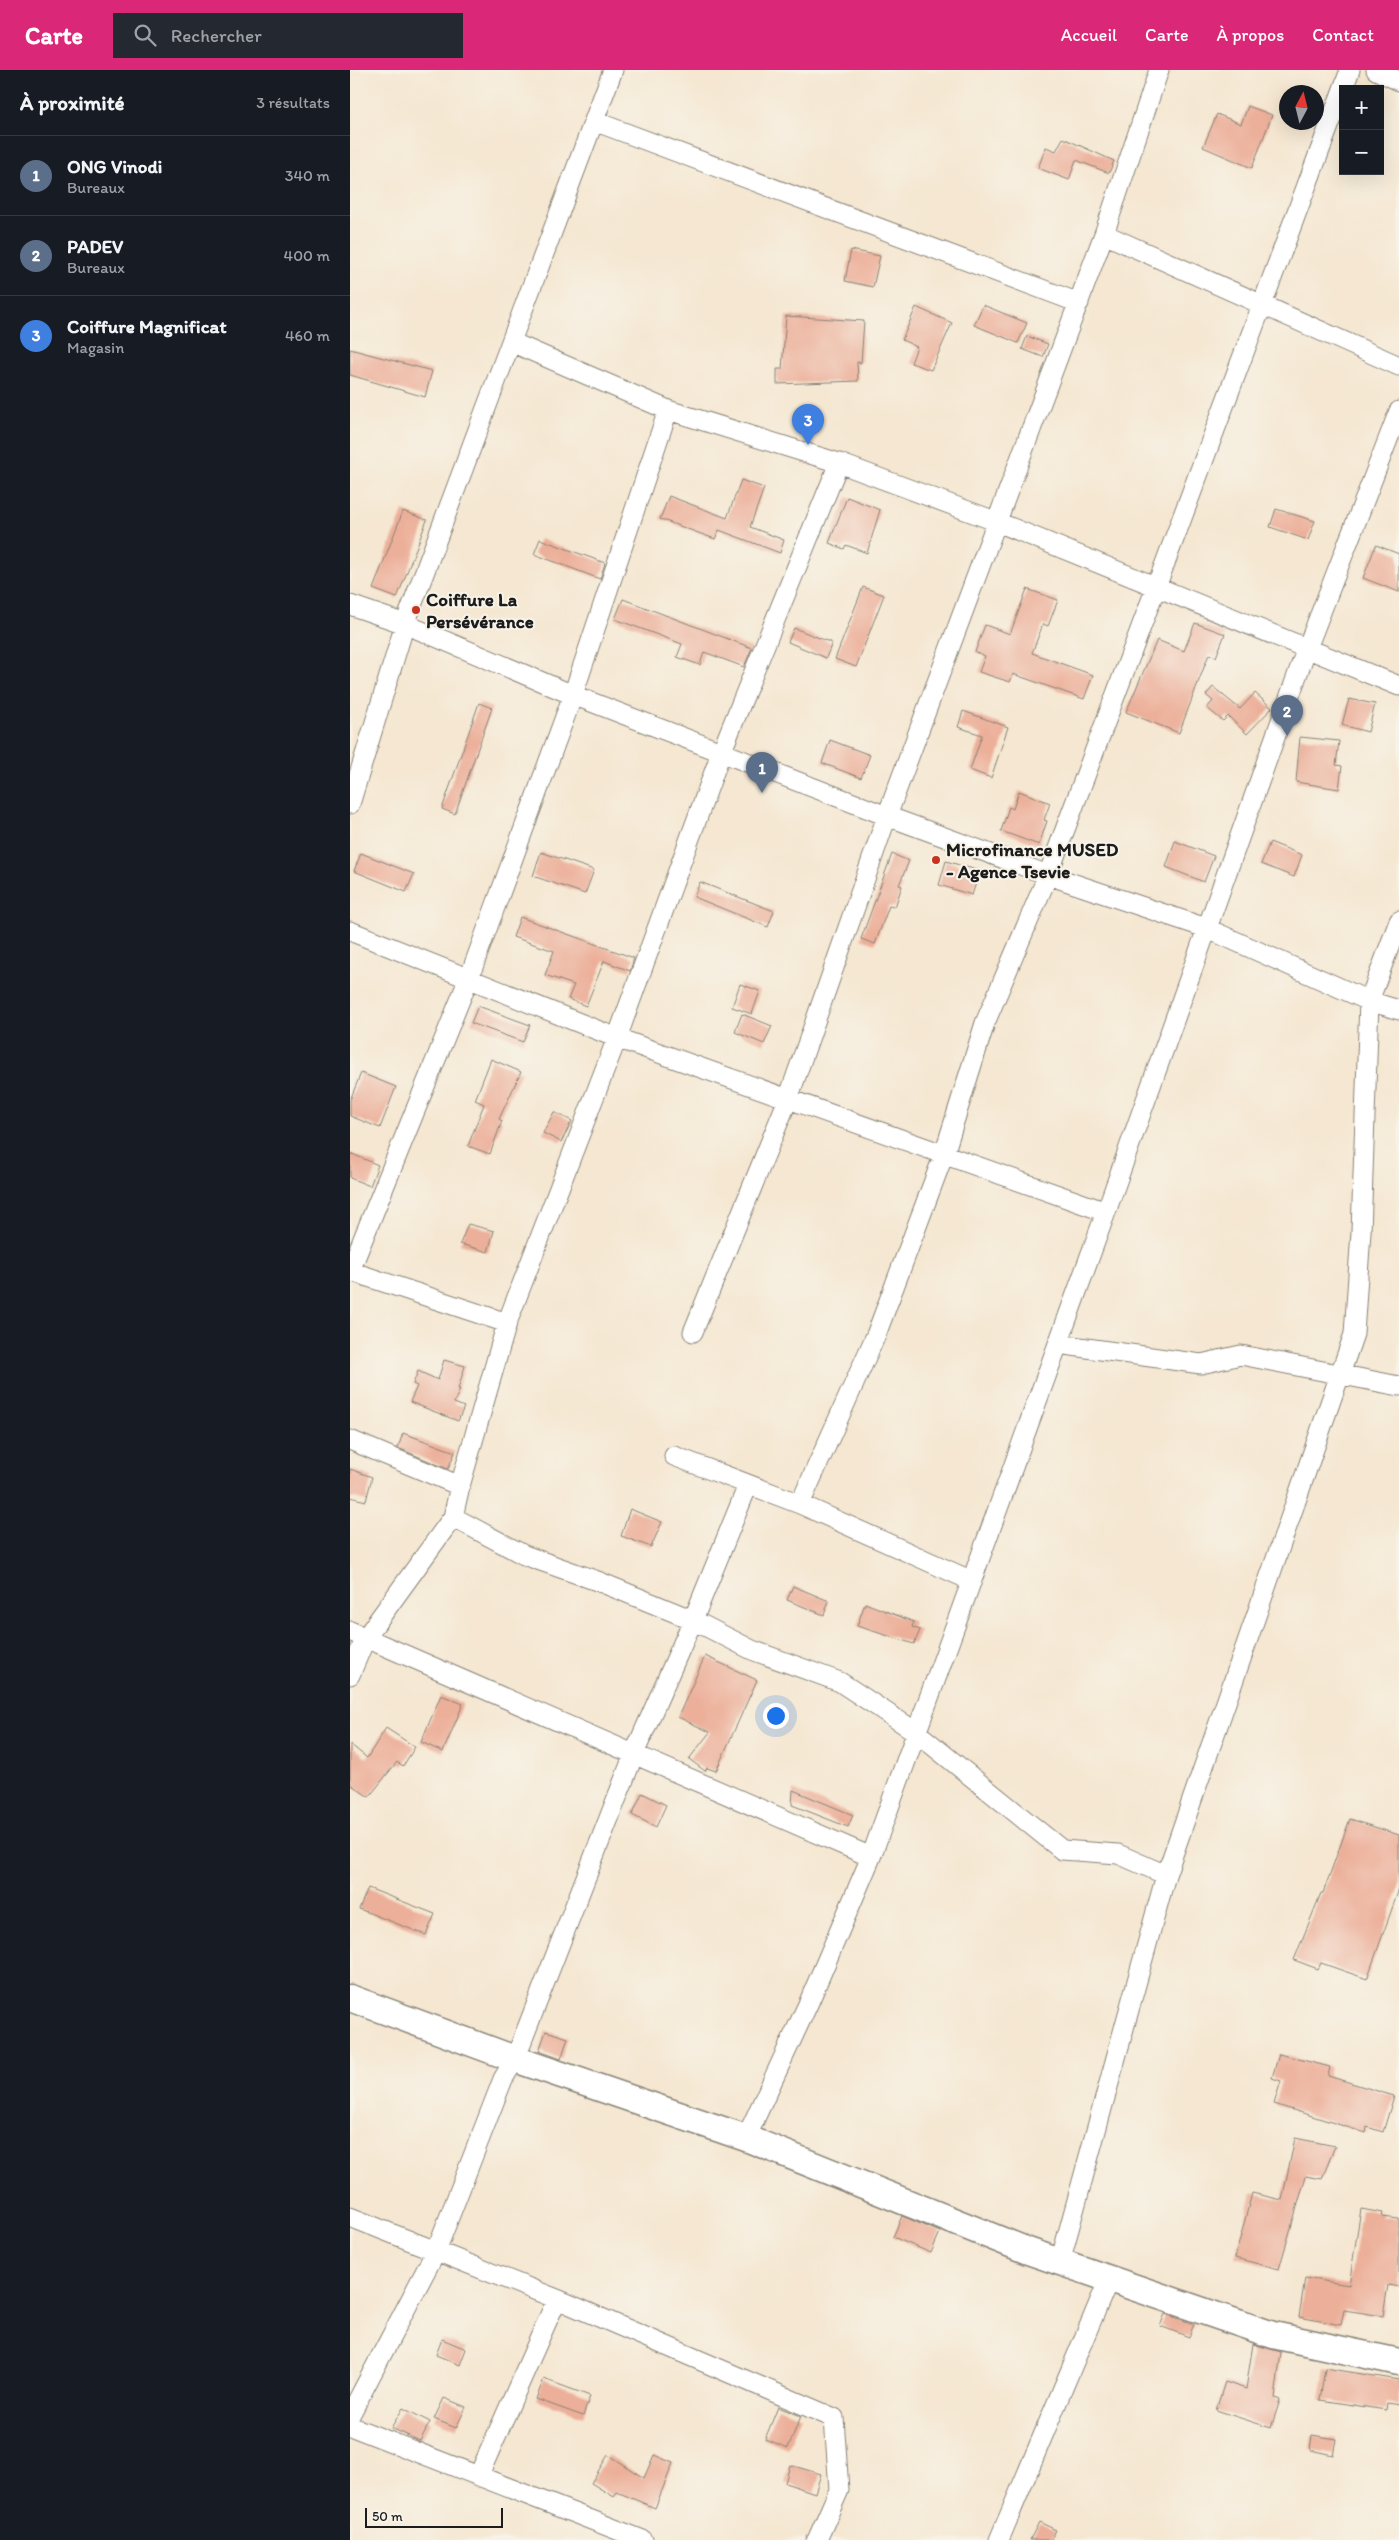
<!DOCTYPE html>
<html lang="fr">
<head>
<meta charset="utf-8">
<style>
  :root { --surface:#171b24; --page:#242831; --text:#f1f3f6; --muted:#9ea1a6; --line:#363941; --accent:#db2777 }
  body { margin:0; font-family:Itim,sans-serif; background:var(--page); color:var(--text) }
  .controls { position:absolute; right:15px; top:15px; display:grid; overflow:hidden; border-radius:0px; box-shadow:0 5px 20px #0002 }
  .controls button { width:45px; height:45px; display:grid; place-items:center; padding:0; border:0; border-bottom:1px solid var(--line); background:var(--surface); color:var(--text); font:25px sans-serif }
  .compass { position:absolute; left:929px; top:15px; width:45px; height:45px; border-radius:50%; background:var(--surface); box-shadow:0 5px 20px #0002; rotate:7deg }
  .scale { position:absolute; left:15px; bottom:12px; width:138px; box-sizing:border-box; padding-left:5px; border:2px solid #1c1c1c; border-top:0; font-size:14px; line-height:18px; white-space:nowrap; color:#1c1c1c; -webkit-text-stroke:4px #f7f3e8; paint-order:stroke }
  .you { position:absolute; left:425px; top:1645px; width:18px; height:18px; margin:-12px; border:4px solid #fff; border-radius:50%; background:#1a73e8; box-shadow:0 0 0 8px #1a73e833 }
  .badge { display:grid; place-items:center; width:32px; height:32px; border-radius:50%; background:var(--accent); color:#fff; font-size:16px; font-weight:700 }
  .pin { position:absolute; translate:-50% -41px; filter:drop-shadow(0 1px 2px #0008) }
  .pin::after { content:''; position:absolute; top:26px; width:18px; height:15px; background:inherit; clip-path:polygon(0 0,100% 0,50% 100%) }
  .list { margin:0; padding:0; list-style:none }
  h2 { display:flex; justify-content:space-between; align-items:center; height:65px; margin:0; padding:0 20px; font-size:21px }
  h2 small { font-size:16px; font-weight:400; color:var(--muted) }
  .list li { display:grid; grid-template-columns:32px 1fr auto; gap:15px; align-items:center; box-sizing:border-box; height:80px; padding:0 20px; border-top:1px solid var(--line) }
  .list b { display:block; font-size:19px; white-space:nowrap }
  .list p { margin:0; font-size:16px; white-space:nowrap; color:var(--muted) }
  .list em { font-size:16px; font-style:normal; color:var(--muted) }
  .icon { flex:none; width:28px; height:28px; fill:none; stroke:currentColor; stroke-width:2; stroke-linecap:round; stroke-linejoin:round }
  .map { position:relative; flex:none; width:1049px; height:2470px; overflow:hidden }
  header { display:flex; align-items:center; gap:30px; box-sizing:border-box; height:70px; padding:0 25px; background:var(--accent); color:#fff }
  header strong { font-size:24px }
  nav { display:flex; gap:28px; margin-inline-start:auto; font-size:18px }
  .search { width:350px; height:45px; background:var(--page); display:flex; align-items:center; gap:12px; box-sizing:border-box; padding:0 18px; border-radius:0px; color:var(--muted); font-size:19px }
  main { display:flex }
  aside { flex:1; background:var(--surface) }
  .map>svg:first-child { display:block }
  .building { fill:#ecaf99 }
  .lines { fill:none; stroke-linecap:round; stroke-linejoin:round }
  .street-casing { stroke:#888276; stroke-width:21 }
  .secondary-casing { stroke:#888276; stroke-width:29 }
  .street { stroke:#fff; stroke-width:19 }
  .secondary { stroke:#fff; stroke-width:26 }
  .poi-dot { fill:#c8321e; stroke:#f7f3e8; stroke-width:2 }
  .labels { text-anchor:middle; stroke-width:4; stroke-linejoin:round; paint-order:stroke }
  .poi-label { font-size:19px; font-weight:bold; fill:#1c1c1c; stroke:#f7f3e8; text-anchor:start }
</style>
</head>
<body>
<header>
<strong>Carte</strong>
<div class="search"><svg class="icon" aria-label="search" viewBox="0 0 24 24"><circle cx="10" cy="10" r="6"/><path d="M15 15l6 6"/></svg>Rechercher</div>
<nav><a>Accueil</a><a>Carte</a><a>À propos</a><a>Contact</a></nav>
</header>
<main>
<aside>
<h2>À proximité<small>3 résultats</small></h2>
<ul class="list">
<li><span class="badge" style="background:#5c6f8a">1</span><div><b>ONG Vinodi</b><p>Bureaux</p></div><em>340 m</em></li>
<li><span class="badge" style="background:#5c6f8a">2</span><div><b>PADEV</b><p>Bureaux</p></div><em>400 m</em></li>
<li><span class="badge" style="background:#3f7fe0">3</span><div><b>Coiffure Magnificat</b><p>Magasin</p></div><em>460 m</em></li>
</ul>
</aside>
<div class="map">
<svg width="1049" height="2470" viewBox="0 0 1049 2470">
  <rect width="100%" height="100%" fill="#f7f3e8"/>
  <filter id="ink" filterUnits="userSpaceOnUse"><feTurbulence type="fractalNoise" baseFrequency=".02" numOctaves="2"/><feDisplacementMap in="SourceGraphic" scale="10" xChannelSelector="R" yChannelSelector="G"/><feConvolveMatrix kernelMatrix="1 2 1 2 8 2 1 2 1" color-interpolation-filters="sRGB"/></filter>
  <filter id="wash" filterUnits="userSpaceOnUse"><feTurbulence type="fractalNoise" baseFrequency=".0096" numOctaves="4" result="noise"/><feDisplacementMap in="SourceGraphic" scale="20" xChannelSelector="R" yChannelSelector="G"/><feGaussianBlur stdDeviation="1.12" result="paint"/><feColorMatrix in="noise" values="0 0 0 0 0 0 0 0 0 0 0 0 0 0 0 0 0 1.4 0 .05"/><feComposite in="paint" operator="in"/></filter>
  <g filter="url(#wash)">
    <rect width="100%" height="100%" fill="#f5e7d1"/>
    <g id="blocks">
      <!-- building -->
      <path class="building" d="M898,36L922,45L902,98L853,77L867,44L891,54Z
        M713,68L764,91L759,103L726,90L719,110L688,98L696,77L706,81Z
        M501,180L530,186L523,217L495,211Z
        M633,235L677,253L668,273L624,255Z
        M566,237L602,253L581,300L561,293L567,277L552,270Z
        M436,246L514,251L511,293L507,292L508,311L427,314V299H432Z
        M677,266L698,274L693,287L672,279Z
        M0,279L82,301L75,327L0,305Z
        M391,410L414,418L400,457L434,470L430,483L369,460L365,469L310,449L319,426L377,448Z
        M497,427L530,440L517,483L496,475L494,479L479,473Z
        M926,439L965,451L958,470L920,457Z
        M53,441L77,450L47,528L23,519Z
        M190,469L255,493L250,509L184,484Z
        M1026,475L1049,484V522L1013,508Z
        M513,517L534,525L506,597L485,589Z
        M677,519L708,530L698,556L693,554L682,583L743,605L734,629L663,604L660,612L629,602L635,586L625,582L635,555L660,564Z
        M273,529L402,578L394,597L354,582L350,595L327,587L332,574L265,549Z
        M845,553L875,564L866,587L859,584L829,663L776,642L807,570L834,581Z
        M444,558L482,573L476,588L438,572Z
        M863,617L890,639L905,623L922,638L897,664L878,646L873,651L857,638L863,631L856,625Z
        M999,629L1025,634L1018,662L992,655Z
        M129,633L142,638L105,744L92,739Z
        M613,641L658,657L641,708L620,700L632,665L608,657Z
        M950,667L989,671L986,695L992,696L989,719L946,712Z
        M480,670L520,685L511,708L472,693Z
        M669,721L700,733L694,750L697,751L689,775L651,761L659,737L663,739Z
        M825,771L864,786L854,812L816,797Z
        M920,772L952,785L944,807L911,794Z
        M191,782L244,800L235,824L183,806Z
        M11,783L64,804L56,822L4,801Z
        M542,784L559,791L549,815L552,816L545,837L539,836L525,874L511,869Z
        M596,791L630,801L622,825L589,815Z
        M350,812L424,841L418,857L344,827Z
        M170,847L284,888L280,901L254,891L236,936L218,929L224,915L195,905L204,881L163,867Z
        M390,914L410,921L402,944L382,937Z
        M128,936L180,955L173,972L121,953Z
        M392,944L422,956L414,974L385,962Z
        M141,989L171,1002L149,1049L152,1051L140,1084L118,1076L134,1034L125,1030Z
        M11,1003L46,1017L30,1058L0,1046V1030Z
        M204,1042L222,1051L211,1072L193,1063Z
        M0,1083L28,1095L20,1116L0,1108Z
        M118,1154L144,1161L138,1182L110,1174Z
        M94,1290L115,1296L108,1319H110L104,1333L114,1337L108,1351L60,1332L67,1316L63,1314L68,1301L88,1310Z
        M53,1363L105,1382L98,1399L48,1378Z
        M0,1399L22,1407L16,1431L0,1427Z
        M280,1439L312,1452L301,1477L271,1466Z
        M443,1516L479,1531L474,1545L437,1530Z
        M515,1533L564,1552L562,1557L570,1560L564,1574L507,1556Z
        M355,1586L407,1610L366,1701L357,1698L355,1701L339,1689L360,1662L328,1647Z
        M91,1625L113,1634L93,1682L71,1672Z
        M36,1658L65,1677L53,1696L47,1692L19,1727L0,1714V1674L17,1688Z
        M443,1720L503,1745L498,1757L442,1735Z
        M292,1723L316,1735L306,1757L282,1745Z
        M1000,1749L1049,1765V1819L1017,1909L971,1893L968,1899L944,1890L971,1823H973Z
        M18,1818L85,1844L76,1865L9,1839Z
        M196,1961L218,1968L211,1989L189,1981Z
        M929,1984L980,1997L978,2006L1044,2026L1033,2062L1017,2057L1016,2063L924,2034L931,2011L922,2008Z
        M945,2068L985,2076L972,2109L956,2106L929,2199L885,2188L902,2123L932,2130Z
        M1011,2139L1033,2143L1032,2147L1049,2149V2217L1038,2215L1033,2246L994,2240L991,2255L949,2247L955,2208L999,2215Z
        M552,2146L590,2162L581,2183L543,2167Z
        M815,2244L844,2254L839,2267L810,2256Z
        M92,2269L116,2279L110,2295L86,2285Z
        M903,2274L931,2282L925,2328L930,2330L921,2358L866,2340L875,2312L896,2319Z
        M975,2298L1049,2310V2335L1037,2333L1036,2340L970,2330Z
        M194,2309L240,2326L233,2346L186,2329Z
        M94,2328L116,2337L106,2358L84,2349Z
        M428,2337L451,2346L438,2378L415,2369Z
        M53,2338L80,2352L70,2371L41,2358Z
        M962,2365L986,2369L983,2385L960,2380Z
        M258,2385L294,2408L304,2385L323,2393L305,2438L267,2422L264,2427L241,2413Z
        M440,2395L471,2404L465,2423L435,2413Z
        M689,2452L706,2460L701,2470H680Z"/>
    </g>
  </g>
  <g filter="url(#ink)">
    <use href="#blocks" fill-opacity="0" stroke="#888276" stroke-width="1"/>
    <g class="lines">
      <defs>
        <path id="street" d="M1026,0L1049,11
          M993,19L1000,0
          M244,51L729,233
          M754,164L1049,296
          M161,272L318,340L489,393L645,451L1049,616
          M0,535L55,554L223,625L537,746L698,805L856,858L1019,931L1049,940
          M0,734L55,554L263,0
          M0,861L267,968L756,1142
          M0,1201L119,908L223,625L318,340
          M0,1201L157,1253
          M343,1262L438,1029L537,746L754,164L809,0
          M708,1274L851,1294L891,1285L1049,1316
          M0,1370L110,1416
          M324,1386L450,1434L622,1511
          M398,1415L343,1550L284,1684L165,1989L153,2009L86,2181L207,2229L484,2348L489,2420L467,2470
          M450,1434L526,1265L594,1084L635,953L698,805L993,19
          M103,1447L174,1485L250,1512L343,1550L402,1580L490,1612L566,1662L712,1780L768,1784L816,1805
          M0,1561L521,1787L756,1142L954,586L1049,341
          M0,1605L16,1567L103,1447L110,1416L157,1253L267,968L371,683L489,393
          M396,2068L459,1932L521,1787
          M0,2147L86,2181L0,2345
          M710,2192L816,1805L1004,1264L1011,1162L1019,931L1049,851
          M0,2356L293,2470
          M128,2407L207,2229
          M649,2470L759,2209"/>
        <path id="secondary" d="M0,1928L165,1989L396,2068L678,2181L923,2265L1049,2292"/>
      </defs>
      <!-- street casing -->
      <use href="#street" class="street-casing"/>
      <!-- secondary casing -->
      <use href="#secondary" class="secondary-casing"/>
      <!-- street -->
      <use href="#street" class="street"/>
      <!-- secondary -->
      <use href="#secondary" class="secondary"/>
    </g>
  </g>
  <!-- markers -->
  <g class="poi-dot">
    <circle cx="66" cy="540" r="5"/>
    <circle cx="586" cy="790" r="5"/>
  </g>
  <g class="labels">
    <!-- poi labels -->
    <g class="poi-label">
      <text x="76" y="536">Coiffure La<tspan x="76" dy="22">Persévérance</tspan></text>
      <text x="596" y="786">Microfinance MUSED<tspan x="596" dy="22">- Agence Tsevie</tspan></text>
    </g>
  </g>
</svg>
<div class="controls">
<button>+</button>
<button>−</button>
</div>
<svg class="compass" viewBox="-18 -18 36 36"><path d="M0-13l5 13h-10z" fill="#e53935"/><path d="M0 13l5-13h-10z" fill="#9ea1a6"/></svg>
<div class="scale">50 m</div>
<div class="you"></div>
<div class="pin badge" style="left:412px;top:723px;background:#5c6f8a">1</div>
<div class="pin badge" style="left:937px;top:666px;background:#5c6f8a">2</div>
<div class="pin badge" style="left:458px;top:375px;background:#3f7fe0">3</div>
</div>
</main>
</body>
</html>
